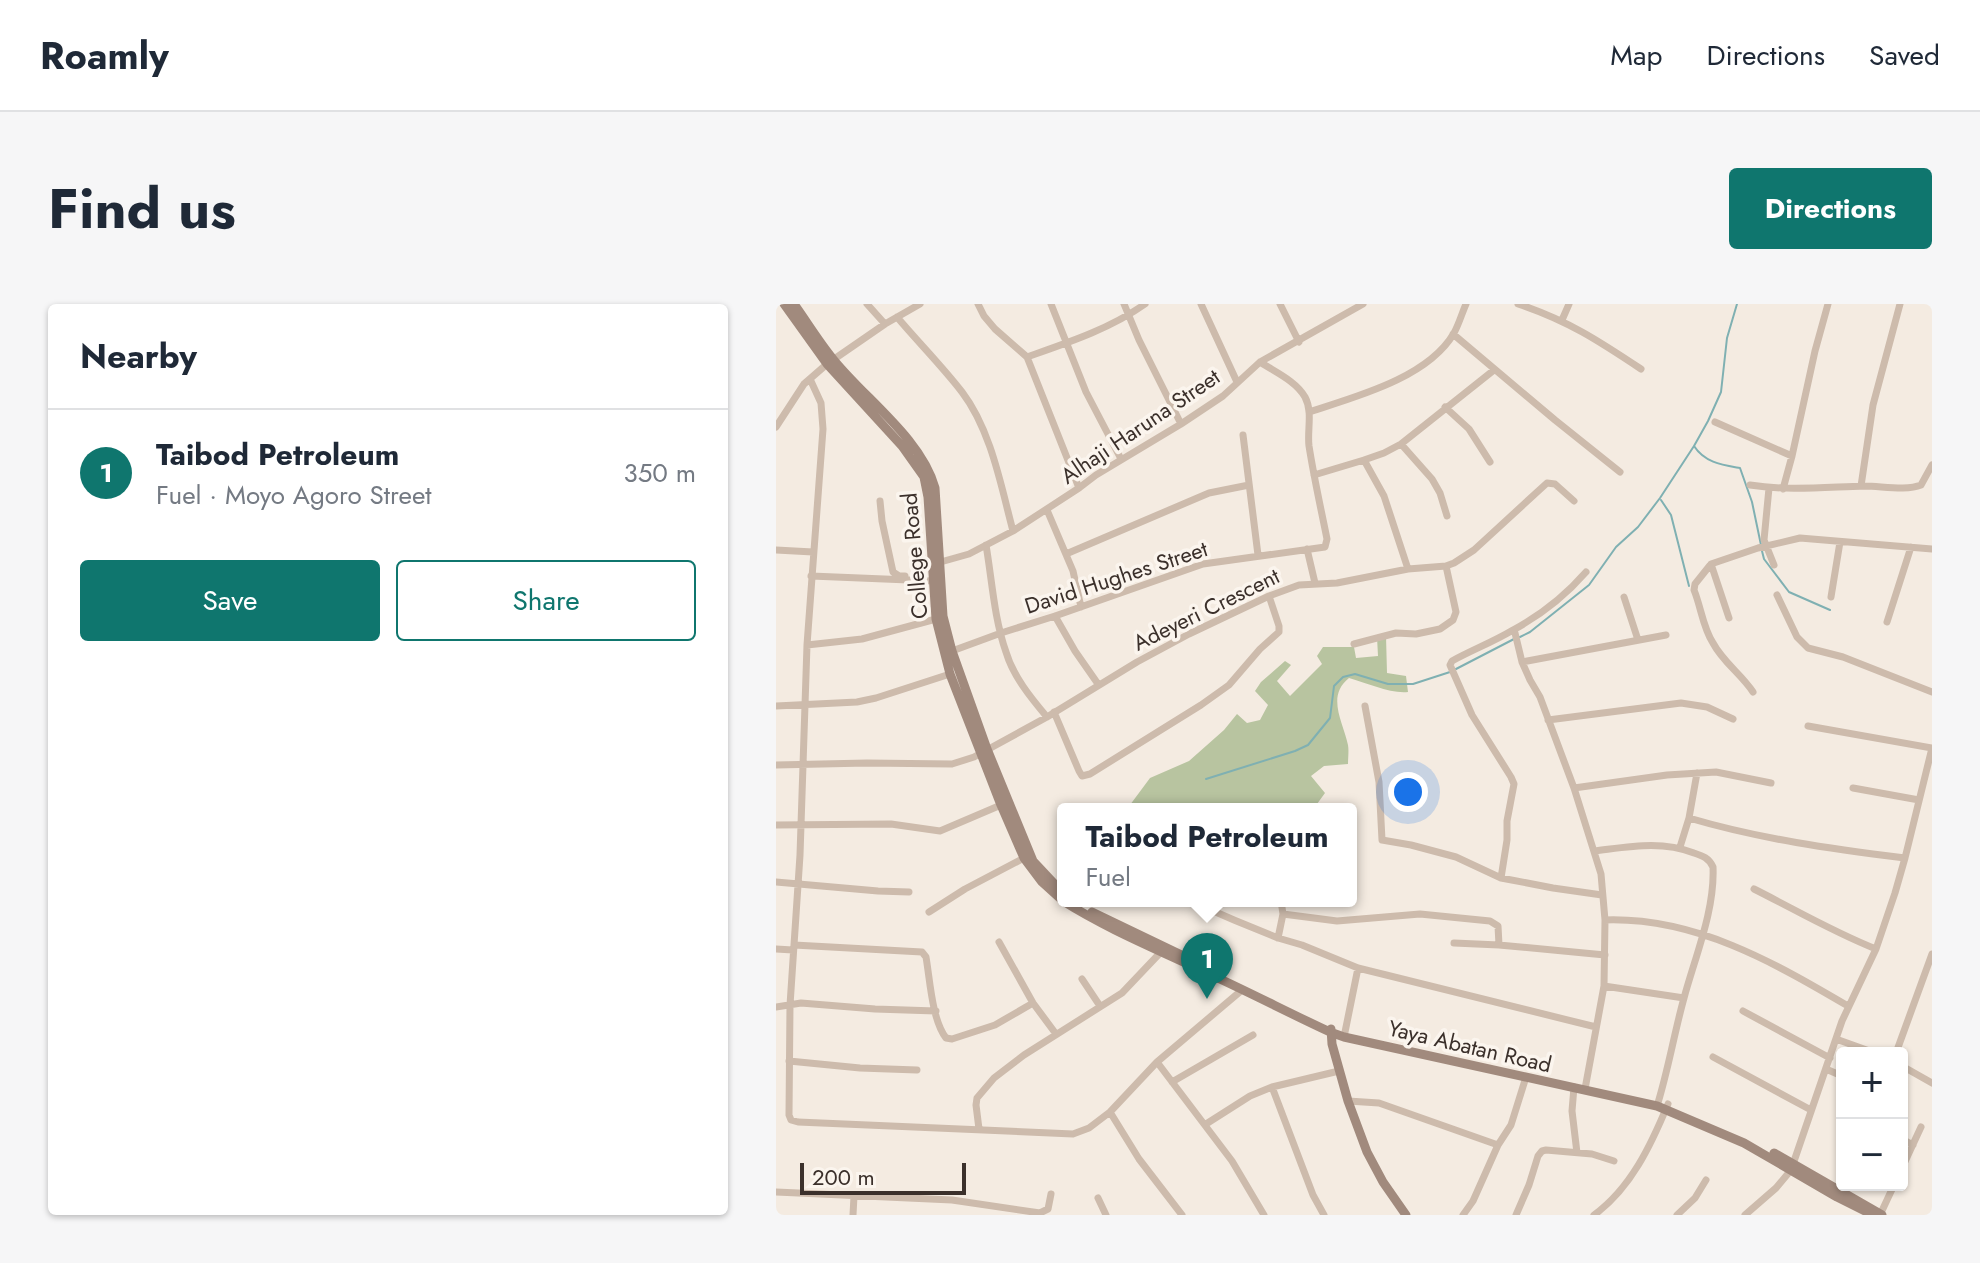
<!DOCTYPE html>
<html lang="en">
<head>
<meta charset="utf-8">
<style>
  :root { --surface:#fff; --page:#f6f6f7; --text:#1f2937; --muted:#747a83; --line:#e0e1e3; --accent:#0f766e }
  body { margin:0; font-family:Jost,sans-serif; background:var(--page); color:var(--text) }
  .controls { position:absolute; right:24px; bottom:24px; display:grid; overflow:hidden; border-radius:8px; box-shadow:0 2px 6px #0004 }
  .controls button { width:72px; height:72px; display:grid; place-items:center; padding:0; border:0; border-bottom:2px solid var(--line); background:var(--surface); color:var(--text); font:40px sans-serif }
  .scale { position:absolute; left:24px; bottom:20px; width:166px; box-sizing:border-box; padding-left:8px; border:4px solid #3b302b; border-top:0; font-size:22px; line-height:28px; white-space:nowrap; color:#3b302b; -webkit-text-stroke:6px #fbf5ee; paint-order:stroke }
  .you { position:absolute; left:632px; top:488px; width:28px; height:28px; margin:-20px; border:6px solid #fff; border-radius:50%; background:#1a73e8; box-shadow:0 0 0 12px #1a73e833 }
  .badge { display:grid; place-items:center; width:52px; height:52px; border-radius:50%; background:var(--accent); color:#fff; font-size:26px; font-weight:700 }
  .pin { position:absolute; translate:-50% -66px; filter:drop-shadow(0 2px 4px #0008) }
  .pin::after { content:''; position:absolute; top:42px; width:28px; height:24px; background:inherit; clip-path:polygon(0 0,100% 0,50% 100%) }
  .popup { position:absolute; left:281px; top:499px; width:300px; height:104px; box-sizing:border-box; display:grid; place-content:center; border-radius:8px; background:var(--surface); filter:drop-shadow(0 2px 6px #0005); font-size:26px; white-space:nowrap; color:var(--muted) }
  .popup b { font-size:30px; color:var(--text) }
  .popup::after { content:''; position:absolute; left:50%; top:100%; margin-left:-16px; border:16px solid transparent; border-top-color:var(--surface) }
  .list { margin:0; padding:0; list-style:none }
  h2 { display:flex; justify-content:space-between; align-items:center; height:104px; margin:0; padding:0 32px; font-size:34px }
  h2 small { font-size:26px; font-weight:400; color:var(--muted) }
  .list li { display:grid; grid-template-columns:52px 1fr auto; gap:24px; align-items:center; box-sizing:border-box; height:128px; padding:0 32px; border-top:2px solid var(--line) }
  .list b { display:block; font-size:30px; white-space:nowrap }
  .list p { margin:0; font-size:26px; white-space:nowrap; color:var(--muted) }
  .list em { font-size:26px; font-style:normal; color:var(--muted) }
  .actions { display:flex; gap:16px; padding:24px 32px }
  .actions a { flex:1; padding:18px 0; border:2px solid var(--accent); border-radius:8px; text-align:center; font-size:28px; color:var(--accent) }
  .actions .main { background:var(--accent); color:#fff }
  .map { position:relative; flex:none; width:1156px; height:911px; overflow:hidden; border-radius:8px }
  header { display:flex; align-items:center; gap:48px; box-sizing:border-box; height:112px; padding:0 40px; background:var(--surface); border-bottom:2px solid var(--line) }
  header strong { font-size:38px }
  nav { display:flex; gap:44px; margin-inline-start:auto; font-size:28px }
  .intro { display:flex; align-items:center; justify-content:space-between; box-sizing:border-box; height:192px; padding:0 48px }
  h1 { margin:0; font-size:56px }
  .button { padding:20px 36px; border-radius:8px; background:var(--accent); color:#fff; font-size:28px; font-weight:700 }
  main { display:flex; gap:48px; padding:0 48px }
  aside { flex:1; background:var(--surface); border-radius:8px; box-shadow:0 2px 6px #0004 }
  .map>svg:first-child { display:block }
  .green { fill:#b8c4a0 }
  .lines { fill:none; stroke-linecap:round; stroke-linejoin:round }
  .stream { stroke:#7fb0b2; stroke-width:2 }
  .street { stroke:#cdbbac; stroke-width:7 }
  .secondary { stroke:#a18a7d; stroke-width:9 }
  .labels { text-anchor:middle; stroke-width:7; stroke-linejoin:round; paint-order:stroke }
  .street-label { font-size:22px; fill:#3b302b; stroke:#fbf5ee }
</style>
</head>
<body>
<header>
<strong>Roamly</strong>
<nav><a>Map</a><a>Directions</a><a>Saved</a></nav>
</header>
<div class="intro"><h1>Find us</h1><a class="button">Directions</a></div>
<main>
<aside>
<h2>Nearby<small></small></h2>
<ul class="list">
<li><span class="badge">1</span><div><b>Taibod Petroleum</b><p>Fuel · Moyo Agoro Street</p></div><em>350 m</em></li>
</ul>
<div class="actions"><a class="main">Save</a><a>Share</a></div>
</aside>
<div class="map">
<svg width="1156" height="911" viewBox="0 0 1156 911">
  <rect width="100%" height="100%" fill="#f4ebe1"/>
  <!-- green -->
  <path class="green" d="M610,332L611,369L630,372L632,388C615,390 591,379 573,374C550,392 567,418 572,441C573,447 572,454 572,460L548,462L535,472L549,489L541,500L545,505H351L374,474L413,457L448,426L461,410L471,419L484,416L492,401L479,387L485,378L509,357L515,361L501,377L514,392L546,360L541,352L547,343H578L580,354L602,352L601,333Z"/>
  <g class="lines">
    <!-- stream -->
    <path class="stream" d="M918,142C929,159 947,161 964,164L976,198L985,241
      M885,196L895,211L913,282
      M986,247L988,255L1013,288L1054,306
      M744,333L754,328L813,281L840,243L862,223L884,194L918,142L932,117L945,88L951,34L961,0
      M680,365L738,335
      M430,475L519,447L532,441L554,414L558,382L567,373L579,370L612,380H637L674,368"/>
    <!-- street -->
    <path class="street" d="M91,0L109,20
      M202,0L208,12L219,25L251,53L303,184
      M275,0L310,88L345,155
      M348,0L363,36L405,120
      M425,0L461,78
      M504,0L523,38
      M742,0C791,16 823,37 865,65
      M121,13C142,38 166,62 186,88C215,126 225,182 237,227
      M786,16L793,0
      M677,30L779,116L844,168
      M251,53C291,39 334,25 369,0
      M34,75L45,99L47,125L31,341L24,551L14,701L13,811L15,816L22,818L297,830L313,824L334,808L381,758L466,686
      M669,103L693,125L714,158
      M533,108C579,93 652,74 678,29C683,20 686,9 690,0
      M939,118L1016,152
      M0,123L28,80L51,60L109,20L144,0
      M467,131L482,251
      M625,140L656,175L664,189L671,212
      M588,156L608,149L625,140L718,66
      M538,171L588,156L608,192L632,265
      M974,181C1012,187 1050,183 1089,182C1105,182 1131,187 1145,181L1156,161
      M1085,182L1097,101L1124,0
      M993,184L988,236L998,261
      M1007,185L1016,152L1039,47L1052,0
      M104,197L106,217L117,268L123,272H129
      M271,206L297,267L305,303
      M210,241C216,276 218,314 230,348C237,372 255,394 271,413
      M531,245L539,279
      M0,246L37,248
      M290,250L433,189L473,181
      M161,259L193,250L237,227L303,184L320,171L405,120L447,92L484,58L587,0
      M935,260L953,314
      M35,272L157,277
      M1001,291L1021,333L1032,344L1067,353L1156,388
      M848,293L862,336
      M1055,293L1064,238
      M279,312L299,347L322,380
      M1111,318L1135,243
      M737,327L739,329L746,358L754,376L764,393L798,484L825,570L829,616L828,682L809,785
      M578,340L620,329L640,330L664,325L677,316L680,308L670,262
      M31,341L86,335L160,315
      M176,347L225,329L279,312L427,260L549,243L551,235C545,205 538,174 533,142C531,126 537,108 529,93C520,77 499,68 484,58
      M746,358L890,331
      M977,388C965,370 947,358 937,339C927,324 925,303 918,286L919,280L935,260L982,244L1024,234L1156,245
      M0,402L81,398L100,394L174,370
      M589,402L603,478L606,536L635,541L680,553L725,574L777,584L826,591
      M278,408L303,467L306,472L314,470L425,401L453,381L484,345L503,328V322L493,292
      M772,416L905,399L931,403L957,415
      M1032,422L1156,444
      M0,461L91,459L176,460L198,453L271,413L361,358L413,330L493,292L523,281L561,279L632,265L670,262L678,259L698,246L771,179L779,180L798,197
      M798,484L891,471L940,468L995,479
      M1077,484L1143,496
      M466,505L471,503
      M913,514C984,535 1056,545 1129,554
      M0,521L115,520L164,527L225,501
      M904,543L913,514L921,469
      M818,547C852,543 885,536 918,549C927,552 933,554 937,563C939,606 919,653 908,694C898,730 892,767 881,802
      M725,574L731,536V517L738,480L735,473L696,411L674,361L676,357C696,346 717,338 737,326C765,311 789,292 810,268
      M0,578L102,587L133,588
      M978,585C1018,605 1057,628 1100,645
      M421,597L435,606L458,616L502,634L526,641L582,664L820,723
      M153,608L189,585L248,554
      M507,610L561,617L644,610L714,617L722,622L723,641
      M829,616C919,613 997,658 1072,702
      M502,634L507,610L505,597
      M223,638L257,699L280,730
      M678,639L723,641L829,651
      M18,641L146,648L150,653C154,676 156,716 170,734L176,735L219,721L257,699
      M0,645L17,646
      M306,675L324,702
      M828,682L908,694
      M0,703L25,699L99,705L160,707
      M967,707L1054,754
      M568,733L582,664
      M1060,735L1099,749
      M1120,749L1156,650
      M937,753L1035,806
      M13,757L84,764L141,766
      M381,758L456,857L488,911
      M1126,762L1156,779
      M1050,765L1066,772
      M396,778L477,731
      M496,783L537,891L548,911
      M798,783L796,807L801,849
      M572,797L603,799L722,841L697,897L687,911
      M334,808L363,855L406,911
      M430,820L474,792L496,783L563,767
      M203,825L200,801L201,794L218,774L248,751L346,689L384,649
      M1126,835L1137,841
      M722,841L735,821L750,773
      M1126,864L1145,823
      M0,888L176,896L264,909L272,905L275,890
      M322,894L330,911
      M77,911L78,892
      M740,911L753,881L762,852L766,847L770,846L816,850L838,857
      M818,911C855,884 875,841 892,800
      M901,911L919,894L930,876
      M969,911L1000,884L1015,866L1066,717L1100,645L1119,589L1129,554L1156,444
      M1104,911L1118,881"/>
    <!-- secondary -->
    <path class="secondary" d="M8,0L51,60L126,142L148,173L152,193L160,315L174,370L225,501L248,554L266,578L287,597
      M18,0C31,18 43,38 57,55C89,95 145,134 159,184L167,312L176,347L211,445L257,557L287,589
      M287,597C333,626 383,646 431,669C473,688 513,709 554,728L568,733L881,802L968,839L1061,893L1097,911
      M316,608L418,657
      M555,725L556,740L572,797L591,848L607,878L630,911
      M998,849L1106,911"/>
  </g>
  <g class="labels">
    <!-- street labels -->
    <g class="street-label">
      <text transform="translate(364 122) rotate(-34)" y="8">Alhaji Haruna Street</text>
      <text transform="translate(138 252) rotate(-95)" y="8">College Road</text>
      <text transform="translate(340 273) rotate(-18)" y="8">David Hughes Street</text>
      <text transform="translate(430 305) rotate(-26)" y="8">Adeyeri Crescent</text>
      <text transform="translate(694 742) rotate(13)" y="8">Yaya Abatan Road</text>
    </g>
  </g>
</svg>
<div class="controls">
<button>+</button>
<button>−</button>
</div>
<div class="scale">200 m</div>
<div class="you"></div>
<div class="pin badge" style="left:431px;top:695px">1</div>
<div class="popup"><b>Taibod Petroleum</b>Fuel</div>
</div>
</main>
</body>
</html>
